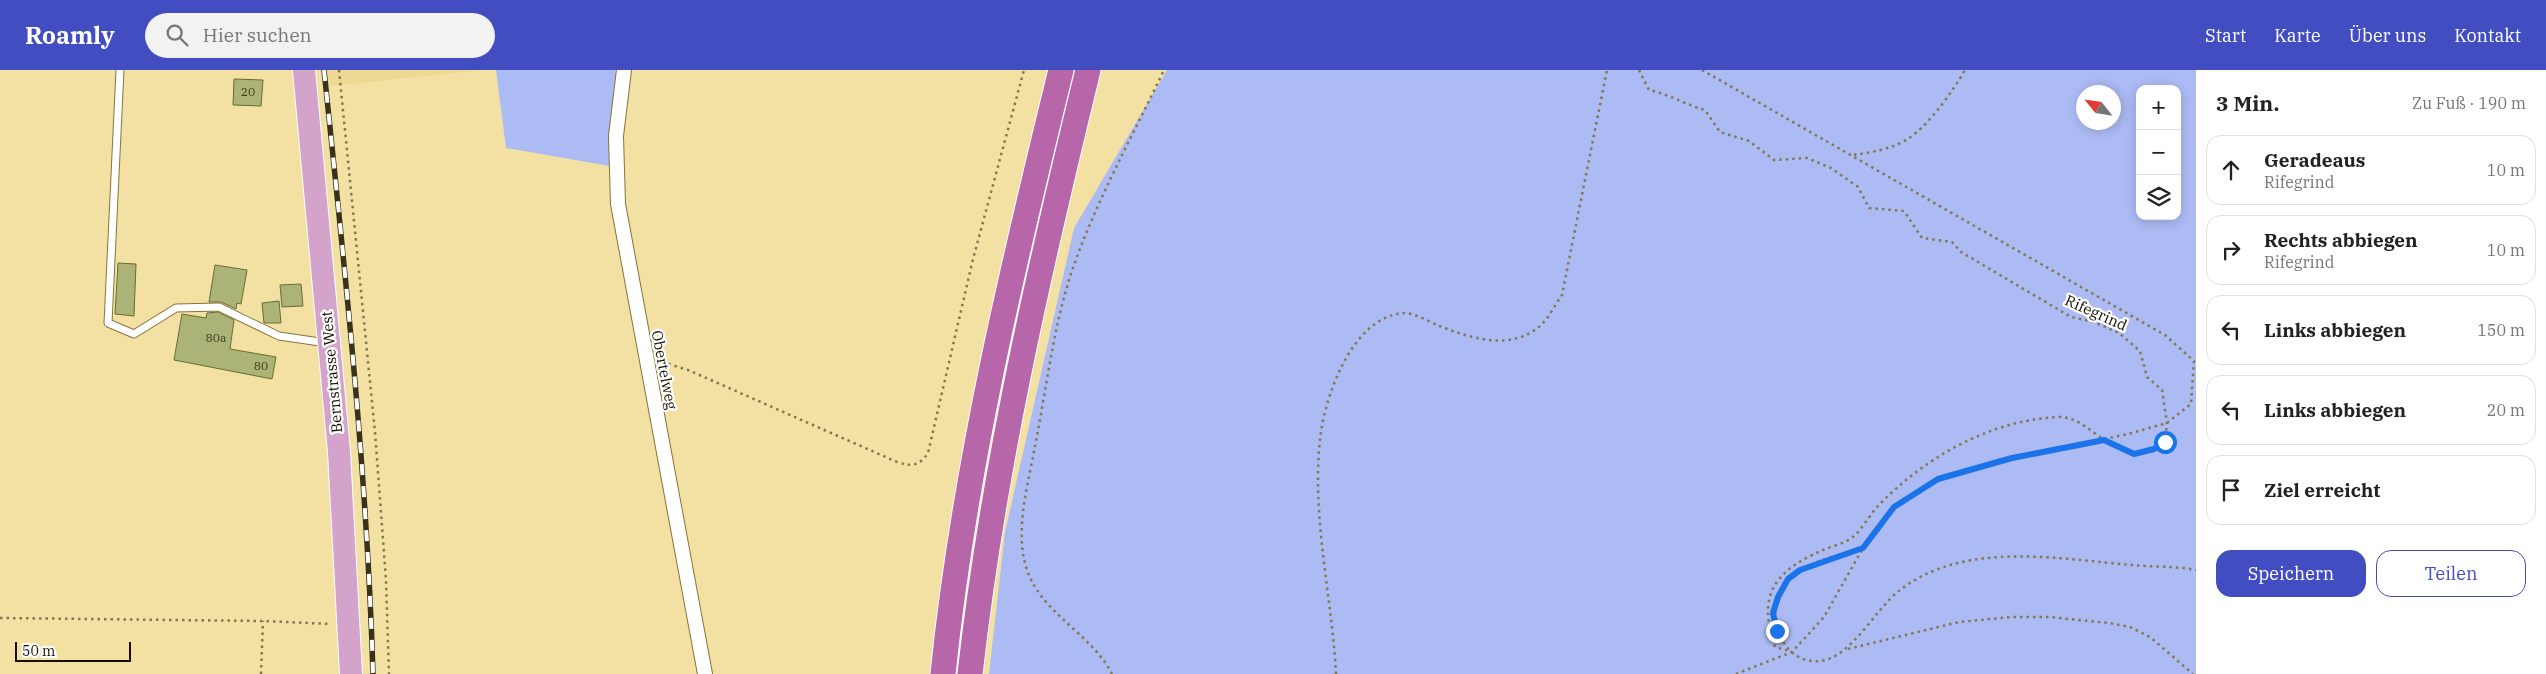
<!DOCTYPE html>
<html lang="de">
<head>
<meta charset="utf-8">
<style>
  :root { --surface:#fff; --page:#f2f2f2; --text:#222; --muted:#767676; --line:#e0e0e0; --accent:#434dc2 }
  body { margin:0; font-family:"IBM Plex Serif",serif; background:var(--page); color:var(--text) }
  .controls { position:absolute; right:15px; top:15px; display:grid; overflow:hidden; border-radius:10px; box-shadow:0 2px 12px #0003 }
  .controls button { width:45px; height:45px; display:grid; place-items:center; padding:0; border:0; border-bottom:1px solid var(--line); background:var(--surface); color:var(--text); font:25px sans-serif }
  .compass { position:absolute; left:2076px; top:15px; width:45px; height:45px; border-radius:50%; background:var(--surface); box-shadow:0 2px 12px #0003; rotate:300deg }
  .scale { position:absolute; left:15px; bottom:12px; width:116px; box-sizing:border-box; padding-left:5px; border:2px solid #160f00; border-top:0; font-size:14px; line-height:18px; white-space:nowrap; color:#160f00; -webkit-text-stroke:4px #fff; paint-order:stroke }
  .stop { position:absolute; width:15px; height:15px; margin:-11px; border:4px solid #1a73e8; border-radius:50%; background:#fff }
  .stop.end { background:#1a73e8; border-color:#fff; box-shadow:0 1px 5px #0008 }
  .list { margin:0; padding:0; list-style:none }
  h2 { display:flex; justify-content:space-between; align-items:center; height:65px; margin:0; padding:0 20px; font-size:21px }
  h2 small { font-size:16px; font-weight:400; color:var(--muted) }
  .list li { display:grid; grid-template-columns:32px 1fr auto; gap:15px; align-items:center; box-sizing:border-box; height:70px; margin:0 10px 10px; padding:0 10px; border:1px solid var(--line); border-radius:15px }
  .list b { display:block; font-size:19px; white-space:nowrap }
  .list p { margin:0; font-size:16px; white-space:nowrap; color:var(--muted) }
  .list em { font-size:16px; font-style:normal; color:var(--muted) }
  .actions { display:flex; gap:10px; padding:15px 20px }
  .actions a { flex:1; padding:11px 0; border:1px solid var(--accent); border-radius:15px; text-align:center; font-size:18px; color:var(--accent) }
  .actions .main { background:var(--accent); color:#fff }
  .icon { flex:none; width:28px; height:28px; fill:none; stroke:currentColor; stroke-width:2; stroke-linecap:round; stroke-linejoin:round }
  .map { position:relative; flex:none; width:2196px; height:604px; overflow:hidden }
  header { display:flex; align-items:center; gap:30px; box-sizing:border-box; height:70px; padding:0 25px; background:var(--accent); color:#fff }
  header strong { font-size:24px }
  nav { display:flex; gap:28px; margin-inline-start:auto; font-size:18px }
  .search { width:350px; height:45px; background:var(--page); display:flex; align-items:center; gap:12px; box-sizing:border-box; padding:0 18px; border-radius:28px; color:var(--muted); font-size:19px }
  main { display:flex }
  aside { flex:1; background:var(--surface) }
  .map>svg:first-child { display:block }
  .built { fill:#edd993 }
  .green { fill:#acbbf4; fill-rule:evenodd }
  .building { fill:#acb377; stroke:#686d33 }
  .lines { fill:none; stroke-linecap:round; stroke-linejoin:round }
  .lane-casing { stroke:#857439; stroke-width:9 }
  .street-casing { stroke:#857439; stroke-width:16 }
  .primary-casing { stroke:#fff; stroke-width:24 }
  .highway-casing { stroke:#fff; stroke-width:27 }
  .path { stroke:#837751; stroke-width:2.5; stroke-dasharray:2.5 4; stroke-linecap:butt }
  .lane { stroke:#fff; stroke-width:7 }
  .street { stroke:#fff; stroke-width:14 }
  .primary { stroke:#d3a3cb; stroke-width:22 }
  .highway { stroke:#b666a9; stroke-width:25 }
  .rail-casing { stroke:#3a311b; stroke-width:5.5 }
  .rail { stroke:#fff; stroke-width:4; stroke-dasharray:11; stroke-linecap:butt }
  .route { stroke:#1a73e8; stroke-width:6 }
  .labels { text-anchor:middle; stroke-width:4.5; stroke-linejoin:round; paint-order:stroke }
  .number-label { font-size:12px; fill:#3c381e }
  .street-label { font-size:15px; fill:#160f00; stroke:#fff }
</style>
</head>
<body>
<header>
<strong>Roamly</strong>
<div class="search"><svg class="icon" aria-label="search" viewBox="0 0 24 24"><circle cx="10" cy="10" r="6"/><path d="M15 15l6 6"/></svg>Hier suchen</div>
<nav><a>Start</a><a>Karte</a><a>Über uns</a><a>Kontakt</a></nav>
</header>
<main>
<div class="map">
<svg width="2196" height="604" viewBox="0 0 2196 604">
  <rect width="100%" height="100%" fill="#f3e1a4"/>
  <!-- built -->
  <path class="built" d="M322,0H481L323,17Z"/>
  <!-- green -->
  <path class="green" d="M496,0H624L615,97L506,78Z
    M1167,0H2196V604H989L1005,462L1074,158ZM2140,19H2177V146H2140ZM2114,22V52H2084V22Z"/>
  <!-- building -->
  <path class="building" d="M234,9L263,10L261,36L233,35Z
    M118,193L136,194L134,246L115,244Z
    M215,195L247,200L241,234L237,233L236,239L221,232H209Z
    M301,214L303,236L282,237L280,215Z
    M279,231L281,253H264L262,233Z
    M218,242L234,250L230,279L276,287L272,309L174,290L182,244L206,248L207,243Z"/>
  <g class="lines">
    <defs>
      <path id="lane" d="M120,0L108,253L134,264L176,238L219,237L279,266L327,273"/>
      <path id="street" d="M624,0L616,66L618,134L705,604"/>
      <path id="primary" d="M304,0L339,382L351,604"/>
      <path id="highway" d="M943,604C964,400 1012,199 1061,0
        M970,604C993,400 1039,200 1088,0"/>
    </defs>
    <!-- lane casing -->
    <use href="#lane" class="lane-casing"/>
    <!-- street casing -->
    <use href="#street" class="street-casing"/>
    <!-- primary casing -->
    <use href="#primary" class="primary-casing"/>
    <!-- highway casing -->
    <use href="#highway" class="highway-casing"/>
    <!-- path -->
    <path class="path" d="M339,0L375,362L386,510L389,604
      M1639,0L1649,20C1669,24 1686,35 1705,40L1720,62L1749,71L1774,90L1807,88L1831,98L1858,117L1869,138L1904,141L1922,168L1952,172L1961,182L2071,247L2094,252L2119,263L2140,281L2147,307L2162,320L2167,353L2165,372L2154,379L2134,384C2124,379 2113,375 2103,369C2089,360 2076,346 2057,347C1988,351 1924,388 1877,437C1869,446 1863,458 1854,466C1847,473 1832,476 1823,480C1774,501 1757,525 1775,577L1792,582
      M1702,0L2165,265L2194,291L2191,334L2167,353L2128,364L2012,388L1938,409L1894,437L1863,478L1824,547L1792,582L1736,604
      M1854,85C1872,82 1893,79 1909,68C1929,55 1953,21 1965,0
      M662,292L688,300L897,392C912,397 919,396 928,383L973,189L1024,0
      M1863,478C1840,485 1808,491 1790,508C1761,533 1777,595 1820,591C1851,588 1876,538 1900,520C1965,470 2058,489 2132,495C2153,497 2175,496 2196,500
      M0,548L263,551L331,554
      M1848,579L1959,552L2012,547H2049L2109,553L2130,557L2150,567L2193,604
      M261,604L263,551
      M1112,604C1091,563 1042,544 1027,500C1014,461 1028,415 1035,376C1047,316 1054,250 1075,192C1099,126 1134,63 1164,0
      M1336,604C1332,525 1310,441 1321,362C1327,320 1355,245 1405,243C1414,243 1428,251 1437,255C1470,268 1513,283 1543,253C1550,246 1556,233 1562,225L1607,0"/>
    <!-- lane -->
    <use href="#lane" class="lane"/>
    <!-- street -->
    <use href="#street" class="street"/>
    <!-- primary -->
    <use href="#primary" class="primary"/>
    <!-- highway -->
    <use href="#highway" class="highway"/>
    <defs>
      <path id="rail" d="M324,0C345,201 367,402 373,604"/>
    </defs>
    <!-- rail casing -->
    <use href="#rail" class="rail-casing"/>
    <!-- rail -->
    <use href="#rail" class="rail"/>
  </g>
  <g class="lines">
    <!-- route -->
    <path class="route" d="M1777,561L1773,543L1778,527L1788,509L1800,500L1863,478L1894,437L1938,409L2012,388L2104,370L2134,384L2154,379L2165,372"/>
  </g>
  <g class="labels">
    <!-- number labels -->
    <g class="number-label">
      <text x="248" y="26">20</text>
      <text x="216" y="272">80a</text>
      <text x="261" y="300">80</text>
    </g>
    <!-- street labels -->
    <g class="street-label">
      <text transform="translate(2096 243) rotate(24)" y="5">Rifegrind</text>
      <text transform="translate(664 300) rotate(79)" y="5">Obertelweg</text>
      <text transform="translate(332 302) rotate(-95)" y="5">Bernstrasse West</text>
    </g>
  </g>
</svg>
<div class="controls">
<button>+</button>
<button>−</button>
<button><svg class="icon" aria-label="layers" viewBox="0 0 24 24"><path d="M12 4l9 5-9 5-9-5zM3 14l9 5 9-5"/></svg></button>
</div>
<svg class="compass" viewBox="-18 -18 36 36"><path d="M0-13l5 13h-10z" fill="#e53935"/><path d="M0 13l5-13h-10z" fill="#767676"/></svg>
<div class="scale">50 m</div>
<div class="stop" style="left:2165px;top:372px"></div>
<div class="stop end" style="left:1777px;top:561px"></div>
</div>
<aside>
<h2>3 Min.<small>Zu Fuß · 190 m</small></h2>
<ul class="list">
<li><svg class="icon" aria-label="ahead" viewBox="0 0 24 24"><path d="M12 20V5M6 11l6-6 6 6"/></svg><div><b>Geradeaus</b><p>Rifegrind</p></div><em>10 m</em></li>
<li><svg class="icon" aria-label="right" viewBox="0 0 24 24"><path d="M7 20v-9h11M14 6l5 5-5 5"/></svg><div><b>Rechts abbiegen</b><p>Rifegrind</p></div><em>10 m</em></li>
<li><svg class="icon" aria-label="left" viewBox="0 0 24 24"><path d="M17 20v-9H6M10 6l-5 5 5 5"/></svg><div><b>Links abbiegen</b></div><em>150 m</em></li>
<li><svg class="icon" aria-label="left" viewBox="0 0 24 24"><path d="M17 20v-9H6M10 6l-5 5 5 5"/></svg><div><b>Links abbiegen</b></div><em>20 m</em></li>
<li><svg class="icon" aria-label="arrive" viewBox="0 0 24 24"><path d="M6 21V4h12l-3 4 3 4H6"/></svg><div><b>Ziel erreicht</b></div></li>
</ul>
<div class="actions"><a class="main">Speichern</a><a>Teilen</a></div>
</aside>
</main>
</body>
</html>
